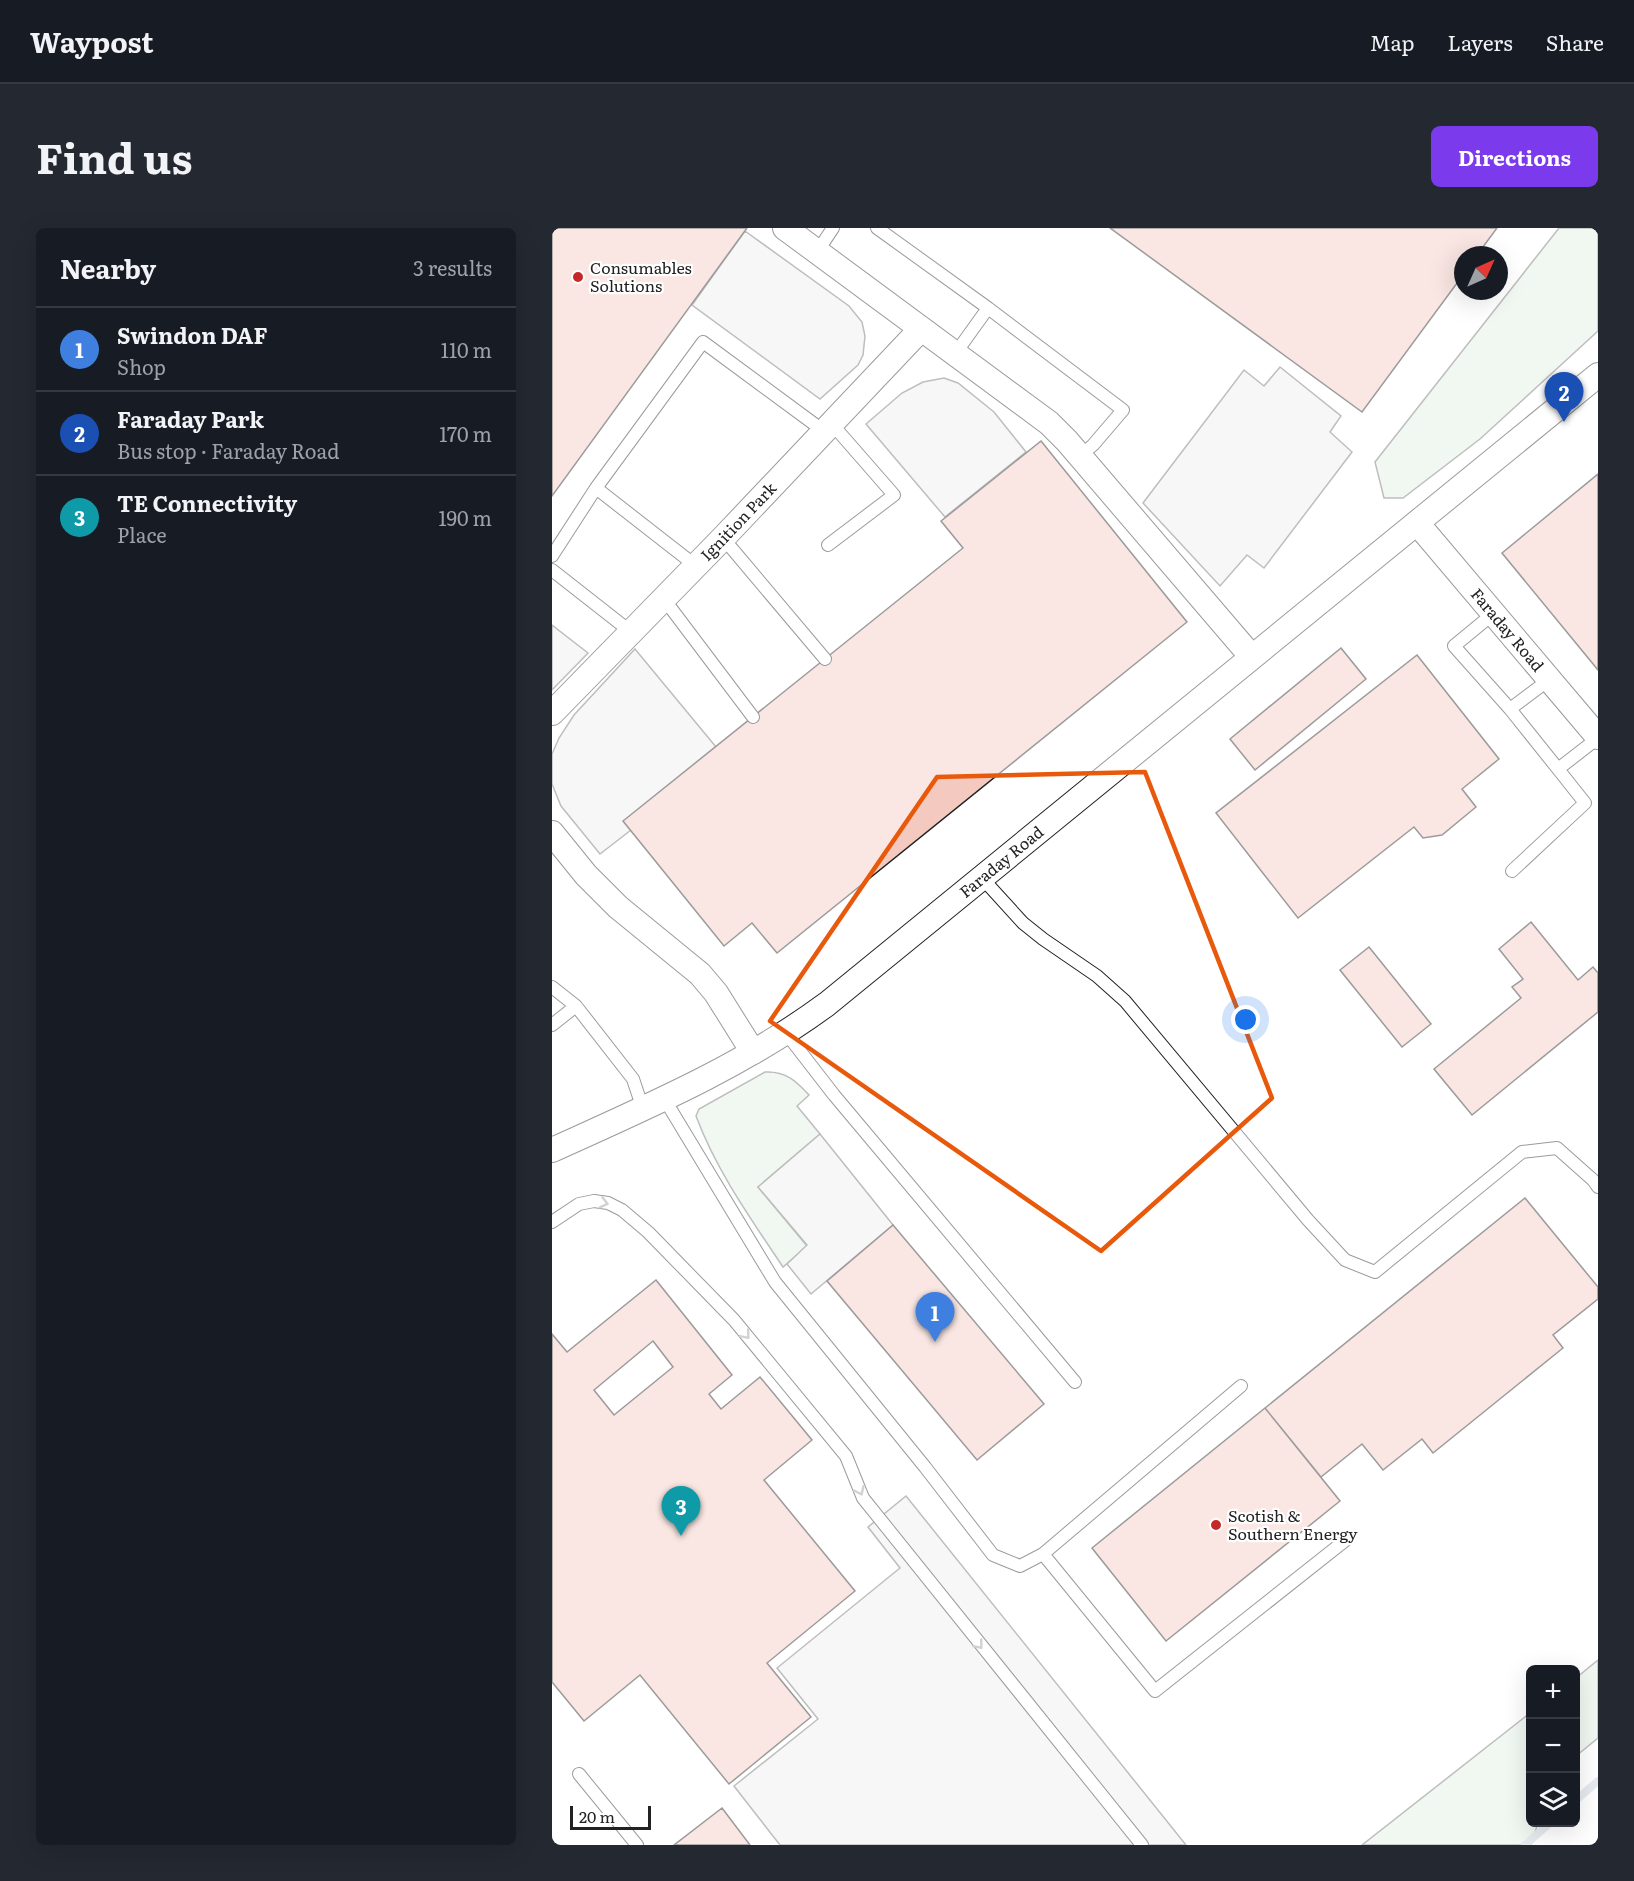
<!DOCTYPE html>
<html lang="en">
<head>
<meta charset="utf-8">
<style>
  :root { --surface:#171b24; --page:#242831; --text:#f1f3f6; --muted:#9ea1a6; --line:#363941; --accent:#7c3aed }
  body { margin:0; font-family:Literata,serif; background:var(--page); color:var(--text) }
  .controls { position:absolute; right:18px; bottom:18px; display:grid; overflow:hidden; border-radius:9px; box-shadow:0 6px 24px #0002 }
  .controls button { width:54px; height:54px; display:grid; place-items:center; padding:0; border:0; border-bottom:2px solid var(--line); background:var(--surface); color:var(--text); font:30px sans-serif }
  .compass { position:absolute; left:902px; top:18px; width:54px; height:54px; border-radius:50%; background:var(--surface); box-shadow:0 6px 24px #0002; rotate:45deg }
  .scale { position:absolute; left:18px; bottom:15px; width:81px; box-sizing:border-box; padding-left:6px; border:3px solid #222; border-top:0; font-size:16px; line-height:21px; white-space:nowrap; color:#222; -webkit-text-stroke:4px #fff; paint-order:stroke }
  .you { position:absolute; left:694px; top:792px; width:21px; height:21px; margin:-15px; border:4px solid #fff; border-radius:50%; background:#1a73e8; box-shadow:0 0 0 9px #1a73e833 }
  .badge { display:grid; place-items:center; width:39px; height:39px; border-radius:50%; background:var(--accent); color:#fff; font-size:20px; font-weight:700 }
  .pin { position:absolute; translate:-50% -50px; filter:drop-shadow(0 2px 3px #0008) }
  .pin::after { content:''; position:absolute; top:32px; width:21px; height:18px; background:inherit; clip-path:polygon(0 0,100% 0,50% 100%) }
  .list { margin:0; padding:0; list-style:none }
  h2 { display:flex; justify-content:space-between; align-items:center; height:78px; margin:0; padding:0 24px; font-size:26px }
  h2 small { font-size:20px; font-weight:400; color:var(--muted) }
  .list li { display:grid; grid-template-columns:39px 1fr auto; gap:18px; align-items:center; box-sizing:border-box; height:84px; padding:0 24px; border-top:2px solid var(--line) }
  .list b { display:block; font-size:22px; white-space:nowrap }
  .list p { margin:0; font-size:20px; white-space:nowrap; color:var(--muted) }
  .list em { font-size:20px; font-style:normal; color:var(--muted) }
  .icon { flex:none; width:33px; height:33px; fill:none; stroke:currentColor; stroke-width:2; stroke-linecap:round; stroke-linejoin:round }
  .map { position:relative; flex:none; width:1046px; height:1617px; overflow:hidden; border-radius:9px }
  header { display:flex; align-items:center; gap:36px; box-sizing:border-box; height:84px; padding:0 30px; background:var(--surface); border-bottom:2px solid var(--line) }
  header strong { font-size:28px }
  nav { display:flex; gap:33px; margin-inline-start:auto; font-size:21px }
  .intro { display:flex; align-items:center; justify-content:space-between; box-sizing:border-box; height:144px; padding:0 36px }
  h1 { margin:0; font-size:42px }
  .button { padding:15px 27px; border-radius:9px; background:var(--accent); color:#fff; font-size:21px; font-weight:700 }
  main { display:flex; gap:36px; padding:0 36px }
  aside { flex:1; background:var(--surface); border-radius:9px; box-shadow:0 6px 24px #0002 }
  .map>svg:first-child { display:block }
  .green { fill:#e0efe3; stroke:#6f6f6f; stroke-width:1.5 }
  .parking { fill:#ededed; stroke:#6f6f6f; stroke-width:1.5 }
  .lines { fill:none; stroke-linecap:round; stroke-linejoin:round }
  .stream { stroke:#c7d3dd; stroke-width:8 }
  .building { fill:#f3c9c0; stroke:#222; stroke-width:1.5; fill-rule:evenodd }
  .lane-casing { stroke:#222; stroke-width:14 }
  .street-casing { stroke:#222; stroke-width:26 }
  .lane { stroke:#fff; stroke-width:12 }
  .street { stroke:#fff; stroke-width:24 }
  .oneway { stroke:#9c9c9c }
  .marked { fill:none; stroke:#e8590c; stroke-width:4.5; stroke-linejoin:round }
  .poi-dot { fill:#c62828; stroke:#fff; stroke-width:2 }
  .labels { text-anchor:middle; stroke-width:4.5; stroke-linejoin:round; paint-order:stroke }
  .poi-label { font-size:16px; fill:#222; stroke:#fff; text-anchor:start }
  .street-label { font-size:16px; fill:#222; stroke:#fff }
</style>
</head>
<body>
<header>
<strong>Waypost</strong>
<nav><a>Map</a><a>Layers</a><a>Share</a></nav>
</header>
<div class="intro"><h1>Find us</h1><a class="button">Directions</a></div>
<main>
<aside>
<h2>Nearby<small>3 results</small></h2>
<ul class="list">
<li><span class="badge" style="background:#3f7fe0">1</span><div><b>Swindon DAF</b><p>Shop</p></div><em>110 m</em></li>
<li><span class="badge" style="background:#1a4fb4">2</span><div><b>Faraday Park</b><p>Bus stop · Faraday Road</p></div><em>170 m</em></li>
<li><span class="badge" style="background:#0f9aa8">3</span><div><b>TE Connectivity</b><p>Place</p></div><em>190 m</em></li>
</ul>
</aside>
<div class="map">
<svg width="1046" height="1617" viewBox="0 0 1046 1617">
  <rect width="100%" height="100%" fill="#fff"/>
  <!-- green -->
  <path class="green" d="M1007,0H1046V103L928,211L851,270H832L823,234Z
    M213,844C234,843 244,853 257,867L245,878L268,906L206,959L255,1018L231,1039C199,991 164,942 144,888L147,881Z
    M1046,1432V1510L1024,1528V1450Z
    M978,1485V1594L986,1595L979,1617H810Z"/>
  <!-- parking -->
  <path class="parking" d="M193,3L297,78L310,94L313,108L311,127L306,137L268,171L140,77Z
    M728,139L789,188L778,204L800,224L712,340L695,327L668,358L591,275L692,142L712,158Z
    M392,150L406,155L442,184L474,224L393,289L314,196L350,165L371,154Z
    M0,397L36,425L0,462Z
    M83,421L164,519L79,602L48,626L9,578L0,556V526L7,510L22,487Z
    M268,906L341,997L259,1066L235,1036L255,1017L206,959Z
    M354,1268L634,1617H228L182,1558L266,1491L225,1440L348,1340L316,1299Z"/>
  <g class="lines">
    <!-- stream -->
    <path class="stream" d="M1023,1573L1046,1553
      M973,1617L999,1594"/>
  </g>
  <!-- building -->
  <path class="building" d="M0,0H195L0,268Z
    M558,0H945L925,27H911V47L810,184Z
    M489,213L635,394L225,725L200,695L172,718L71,593L411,320L389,293Z
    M1046,246V442L950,325Z
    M789,420L814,451L703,542L678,511Z
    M865,427L947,531L910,561L924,579L890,607L871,610L862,599L746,690L664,585Z
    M979,694L1026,752L1041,739L1046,745V784L920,887L882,841L969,770L960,759L971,751L947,721Z
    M817,719L879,796L850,819L788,742Z
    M973,970L1046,1059V1071L1001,1107L1011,1120L881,1225L870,1211L831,1242L810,1216L769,1249L713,1180Z
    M341,997L492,1176L425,1232L275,1053Z
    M104,1052L180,1147L157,1166L169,1181L208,1149L260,1212L212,1252L303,1363L215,1435L259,1489L177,1556L88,1447L32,1493L0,1454V1106L15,1124ZM101,1113L121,1139L62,1187L42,1162Z
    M713,1180L788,1273L614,1413L540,1320Z
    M170,1580L198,1617H122Z"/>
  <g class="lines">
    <defs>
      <path id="lane" d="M325,0L436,80L403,126
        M265,24L281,0
        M436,80L571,182L541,217L528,228
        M44,260L151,114L273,204
        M171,310L273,431
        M276,317L342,267L280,196
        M0,328L44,260L144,338
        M0,342L79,404
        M112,371L201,489
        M942,385L902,418L958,481L1006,541
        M958,481L998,451
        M960,643L1033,575L1006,541L1046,510
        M430,650L471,695L491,711L545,748L573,773L756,992L793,1032L823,1044L970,924L1005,920L1041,952L1046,959
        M0,759L24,778
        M0,797L24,778L81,851L91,881
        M234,805L282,867L523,1154
        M113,872L223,1054L373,1239L441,1327L468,1338L491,1326L689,1158
        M0,994L27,976L42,973L56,975L70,982L96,1004L182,1092L294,1228L311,1270L590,1617
        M491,1326L603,1463L795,1311
        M27,1546L85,1617"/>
      <g id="street">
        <path d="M233,0L497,195L515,213L699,428"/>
        <path id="s1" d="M865,295L1046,509"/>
        <path id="s2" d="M0,485L171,310L369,101"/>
        <path d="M0,605L34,647L66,679L148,746L164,765L201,824"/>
        <path id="s3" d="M0,922C95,879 191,838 275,776L1046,147"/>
      </g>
    </defs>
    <!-- lane casing -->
    <use href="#lane" class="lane-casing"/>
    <!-- street casing -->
    <use href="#street" class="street-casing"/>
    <!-- lane -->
    <use href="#lane" class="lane"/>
    <!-- street -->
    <use href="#street" class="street"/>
  </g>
  <!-- one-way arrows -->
  <defs><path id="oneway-chevron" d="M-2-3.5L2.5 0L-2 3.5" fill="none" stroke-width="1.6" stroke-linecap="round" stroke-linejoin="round" transform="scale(1.5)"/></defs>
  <g class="oneway">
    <use href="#oneway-chevron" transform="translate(52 975) rotate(15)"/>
    <use href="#oneway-chevron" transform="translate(194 1107) rotate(50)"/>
    <use href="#oneway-chevron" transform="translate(308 1263) rotate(65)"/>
    <use href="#oneway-chevron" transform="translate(427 1417) rotate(51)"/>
  </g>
  <!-- marked area -->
  <path d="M0 0H1046V1617H0ZM593,544L720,870L549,1023L218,793L385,549Z" fill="#fff" fill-opacity=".55" fill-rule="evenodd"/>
  <path class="marked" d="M593,544L720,870L549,1023L218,793L385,549Z"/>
  <!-- markers -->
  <g class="poi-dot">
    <circle cx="26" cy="49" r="6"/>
    <circle cx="664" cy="1297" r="6"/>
  </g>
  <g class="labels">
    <!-- poi labels -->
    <g class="poi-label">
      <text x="38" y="46">Consumables<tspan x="38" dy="18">Solutions</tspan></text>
      <text x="676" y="1294">Scotish &amp;<tspan x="676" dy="18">Southern Energy</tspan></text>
    </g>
    <!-- street labels -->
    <g class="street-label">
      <text dy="6" stroke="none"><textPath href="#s2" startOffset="267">Ignition Park</textPath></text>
      <text dy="6" stroke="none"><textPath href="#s1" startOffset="140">Faraday Road</textPath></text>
      <text dy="6" stroke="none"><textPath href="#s3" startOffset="537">Faraday Road</textPath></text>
    </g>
  </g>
</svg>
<div class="controls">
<button>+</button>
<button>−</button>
<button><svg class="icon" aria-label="layers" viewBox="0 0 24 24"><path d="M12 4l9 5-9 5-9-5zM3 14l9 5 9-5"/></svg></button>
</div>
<svg class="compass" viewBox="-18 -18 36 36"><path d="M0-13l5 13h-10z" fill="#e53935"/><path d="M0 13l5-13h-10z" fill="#9ea1a6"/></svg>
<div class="scale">20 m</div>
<div class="you"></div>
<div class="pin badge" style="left:383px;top:1114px;background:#3f7fe0">1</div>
<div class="pin badge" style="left:1012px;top:194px;background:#1a4fb4">2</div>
<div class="pin badge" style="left:129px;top:1308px;background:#0f9aa8">3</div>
</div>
</main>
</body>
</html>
